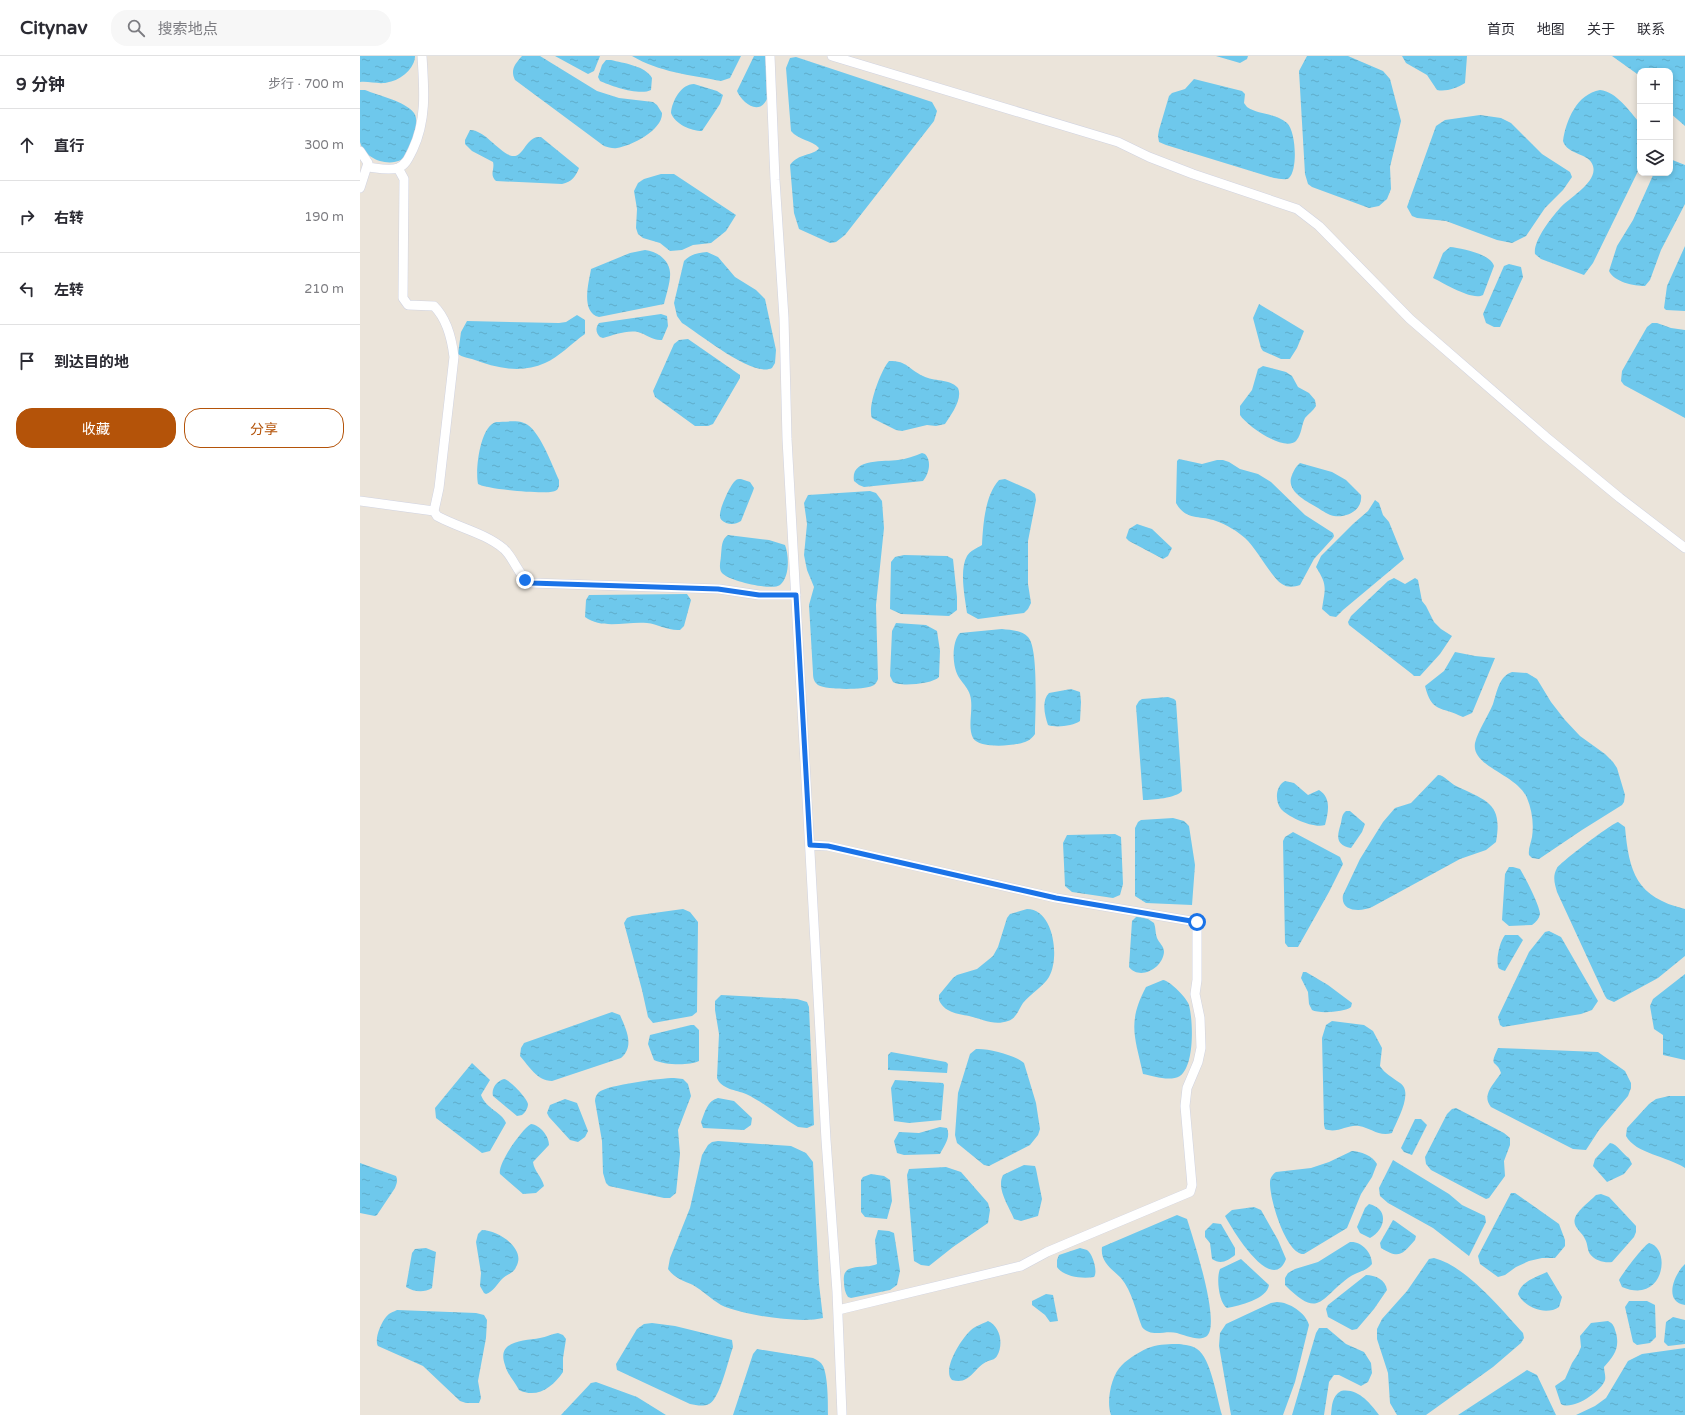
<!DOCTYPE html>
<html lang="zh">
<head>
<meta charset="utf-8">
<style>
  :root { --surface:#fff; --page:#f7f7f7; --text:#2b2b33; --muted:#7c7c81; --line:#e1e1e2; --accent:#b45309 }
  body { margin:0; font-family:"Varela Round","Noto Sans SC",sans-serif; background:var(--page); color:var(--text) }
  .controls { position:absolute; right:12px; top:12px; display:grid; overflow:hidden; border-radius:8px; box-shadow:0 2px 6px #0003 }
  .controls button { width:36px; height:36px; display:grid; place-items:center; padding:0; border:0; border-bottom:1px solid var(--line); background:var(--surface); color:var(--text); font:20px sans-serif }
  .stop { position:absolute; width:12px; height:12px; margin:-9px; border:3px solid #1a73e8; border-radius:50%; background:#fff }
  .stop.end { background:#1a73e8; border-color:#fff; box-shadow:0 1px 4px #0008 }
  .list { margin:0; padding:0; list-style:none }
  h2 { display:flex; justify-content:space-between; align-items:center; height:52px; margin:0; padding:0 16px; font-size:17px }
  h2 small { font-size:13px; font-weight:400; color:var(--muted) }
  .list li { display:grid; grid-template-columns:26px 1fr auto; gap:12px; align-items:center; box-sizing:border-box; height:72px; padding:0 16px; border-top:1px solid var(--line) }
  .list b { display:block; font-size:15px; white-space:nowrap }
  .list em { font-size:13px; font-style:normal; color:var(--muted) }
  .actions { display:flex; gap:8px; padding:12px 16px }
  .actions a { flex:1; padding:9px 0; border:1px solid var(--accent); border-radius:16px; text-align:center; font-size:14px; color:var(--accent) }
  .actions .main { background:var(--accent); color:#fff }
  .icon { flex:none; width:22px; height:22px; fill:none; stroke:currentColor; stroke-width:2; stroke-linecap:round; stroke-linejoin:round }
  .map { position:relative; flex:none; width:1325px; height:1359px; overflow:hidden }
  header { display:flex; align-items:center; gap:24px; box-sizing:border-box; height:56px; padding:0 20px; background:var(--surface); border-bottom:1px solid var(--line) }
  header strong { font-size:19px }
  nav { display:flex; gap:22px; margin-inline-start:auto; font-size:14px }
  .search { width:280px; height:36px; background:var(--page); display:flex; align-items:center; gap:10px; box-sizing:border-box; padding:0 14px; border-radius:16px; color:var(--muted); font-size:15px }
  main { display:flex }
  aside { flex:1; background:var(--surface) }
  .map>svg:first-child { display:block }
  .water { fill:url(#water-ripples) }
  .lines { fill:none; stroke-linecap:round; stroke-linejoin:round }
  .minor-casing { stroke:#d0d3e1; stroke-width:10 }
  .minor { stroke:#fff; stroke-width:9 }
  .route { stroke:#1a73e8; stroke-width:5 }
</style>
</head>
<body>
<header>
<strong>Citynav</strong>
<div class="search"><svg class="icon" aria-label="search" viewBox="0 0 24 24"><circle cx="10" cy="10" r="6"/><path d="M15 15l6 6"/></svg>搜索地点</div>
<nav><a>首页</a><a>地图</a><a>关于</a><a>联系</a></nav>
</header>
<main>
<aside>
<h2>9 分钟<small>步行 · 700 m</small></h2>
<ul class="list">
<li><svg class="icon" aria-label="ahead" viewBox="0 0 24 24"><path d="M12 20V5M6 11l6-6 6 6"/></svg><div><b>直行</b></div><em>300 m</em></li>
<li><svg class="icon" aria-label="right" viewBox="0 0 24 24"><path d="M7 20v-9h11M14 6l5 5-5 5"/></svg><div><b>右转</b></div><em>190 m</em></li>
<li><svg class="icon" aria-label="left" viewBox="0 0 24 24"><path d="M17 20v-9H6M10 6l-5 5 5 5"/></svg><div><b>左转</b></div><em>210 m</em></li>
<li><svg class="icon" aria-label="arrive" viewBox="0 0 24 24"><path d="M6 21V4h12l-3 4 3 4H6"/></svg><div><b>到达目的地</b></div></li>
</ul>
<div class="actions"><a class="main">收藏</a><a>分享</a></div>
</aside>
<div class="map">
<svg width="1325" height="1359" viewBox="0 0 1325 1359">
  <defs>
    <pattern id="water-ripples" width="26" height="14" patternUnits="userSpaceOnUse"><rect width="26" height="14" fill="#6ec8ec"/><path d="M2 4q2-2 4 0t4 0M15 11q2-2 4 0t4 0" fill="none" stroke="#5facca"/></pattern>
  </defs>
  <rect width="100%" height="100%" fill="#ebe4da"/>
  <!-- water -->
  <path class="water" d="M0,0H55C55,12 41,24 29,26C20,29 10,25 0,26Z
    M162,0H180L237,35L259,42L293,46L297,49L302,57C303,74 271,90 257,92C253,93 248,91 244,90L155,24C150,14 155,8 162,0Z
    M195,0H240L234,15L228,18Z
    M272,0H381L370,22L361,25C330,19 299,16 272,0Z
    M394,0H406L407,43C399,60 382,47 377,35Z
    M856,0H888L887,3L880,7Z
    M947,0H988L1023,15L1030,23L1041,65L1030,111L1031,133L1027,143L1019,150L1009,152L952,131L948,128L945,118L939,15Z
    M1042,0H1107L1105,27C1097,32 1086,36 1077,34L1067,19L1046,7Z
    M1252,0H1325V70L1310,57V15H1280V20Z
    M436,1L572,46L577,55L574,65L485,179L476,186L470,187L439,173L434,157L430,109C438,97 454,100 459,92C452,84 438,84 431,75L426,12L430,2Z
    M246,4H251C263,7 286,10 292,22L291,34C280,40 251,30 240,25L238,21L242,9Z
    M834,23L882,35L885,38L884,47L887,51C899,59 916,57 927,67C936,75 938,114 929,122C925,125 918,122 914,122L806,89L799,86L798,80L799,74L809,40L812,37L825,33Z
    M334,28L357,35L363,39L360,48L342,75C331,75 315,68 311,57C312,45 321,28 334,28Z
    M0,34H5C19,40 45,45 54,57C61,66 50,99 41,104C26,111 4,102 0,86C0,83 0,78 0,74C0,61 0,47 0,34Z
    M1240,34C1257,36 1269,55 1280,67V111L1233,207L1224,219L1181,203L1175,198C1173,185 1191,162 1200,152C1209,142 1238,126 1233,110C1230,97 1207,99 1203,85C1206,64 1217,38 1240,34Z
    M1120,59L1141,62L1151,67L1182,98L1210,116L1212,121L1203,134L1185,152L1166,180L1152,187L1137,184L1086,165L1057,162L1052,160L1047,151L1076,70L1085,64Z
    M110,74C125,74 138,96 152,100C164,102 166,79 181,81L219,112C216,120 212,126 202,128L136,125C129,119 135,113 133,106L112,95L105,88V84Z
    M1310,103L1325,109V148L1301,194L1290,224L1285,230C1274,230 1254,226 1249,215L1257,190L1273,164L1294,117H1310Z
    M301,118H314L376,159L366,175L351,187L333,189L322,194L310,195L300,187L283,182L278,178L276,172L277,153L274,135L278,127L284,123Z
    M1325,190V255L1306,254L1304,252L1307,230Z
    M1090,191C1101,192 1131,198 1134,210L1123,239C1112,245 1084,227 1073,222L1083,197Z
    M285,194C297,195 309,204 310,216C311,225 306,239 304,248L239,261C220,256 229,226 231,213L270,197Z
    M347,196L358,201L375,221L396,234L405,243L416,294L415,307L412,312C393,322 340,278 322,267L317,260L314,247L324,205C331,198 338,197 347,196Z
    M1149,208L1161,211L1163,221L1140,271H1134L1126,267L1123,258L1144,210Z
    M899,248L944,275L937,292L930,303H921L903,295L901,292L893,262Z
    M301,258L307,260L308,270L302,284C293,285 286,278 278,276C266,274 254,279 243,282L240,281C236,277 235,272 239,267Z
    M217,259L225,264V278C212,287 199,301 185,307C161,318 136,312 112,303C108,302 102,301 98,298L101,276L107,265L199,267L206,266Z
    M1292,267H1297L1311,272L1325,274V362L1264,329L1261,325L1262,315L1287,271Z
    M328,283L380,319V322L353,368L348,370H335L295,341L293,335L314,288L319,284Z
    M529,305C548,305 548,313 563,320C574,326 589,322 598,332C603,343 591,359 585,368L576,370L567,369L542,375L536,374L512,362C507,351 521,314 529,305Z
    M903,310L926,316L932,320L938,331L949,337L955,344L956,350C953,355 948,358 945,362C941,370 942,378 936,385C924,396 887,370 880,359V350L892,334L898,313Z
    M136,366C144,366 156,364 164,367C179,372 192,409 199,424V430C198,432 198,434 195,435C187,439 125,433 118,428C115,414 120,370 136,366Z
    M562,397L565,398C572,405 569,418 563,425L504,431L499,429L494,425C490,402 524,406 538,404C546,403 555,400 562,397Z
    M819,403L842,408L857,404H863L869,406L880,413L898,418L911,426L945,459L973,477L974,480L973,482L954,503L940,529C934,531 928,532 922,528C911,521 897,493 885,482C877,475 867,469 856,465C840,459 826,465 816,447L817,405Z
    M940,407L972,416L986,424L1001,439C1003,454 987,462 974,460C968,459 963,455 958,452C946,445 925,435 932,419C934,414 936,410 940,407Z
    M381,423L390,426L394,432L393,435L381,465C376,468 372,469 366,467C363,465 360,464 360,460C359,454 370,429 375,425C377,423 378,423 381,423Z
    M645,423L670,434L675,438L676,444L668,485V528L671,547L668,553L664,557L618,563L607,557C605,542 599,514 607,500C610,495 617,492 622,489C623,469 625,439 639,424Z
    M510,435L516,437L522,445L524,472L516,549L518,623C517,626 515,629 512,630C502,634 467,634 458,629C454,626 453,622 453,617L449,549L454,531L447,514L444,499L447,468L444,447L448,439Z
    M1015,444L1019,447L1023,459L1029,466L1044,503L983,554L976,561L970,560L962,553C965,532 968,530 956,511L961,500L993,468L1008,455Z
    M777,468L792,473L812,492L808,500L803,503L769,485L766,482L769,473Z
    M368,479L409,484L425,489C429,499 430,521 420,529C412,535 369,525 362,517C358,512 361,504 361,499C362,491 361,484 368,479Z
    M544,499L587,500L593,503L597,541V554L589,560L541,558L530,553L531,506L535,501Z
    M1034,522L1045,528L1055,522L1058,524L1062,545L1066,550L1074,566L1081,573L1092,580L1080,598L1060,620H1054L1052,618L989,569L988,566L991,560L1028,525Z
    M327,538L331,544L324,570L320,574C308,575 298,568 287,567C267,565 243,574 225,561L226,544L229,539Z
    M536,567L566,569L577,575L580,595L579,621C573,628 539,631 533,626L530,620L532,575Z
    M642,573C650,574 662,574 668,581C679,592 675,660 675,678C672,682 670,684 665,686C655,690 619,693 613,682C607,671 614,652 610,639C608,632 604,629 600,623C592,613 591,586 600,577Z
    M1095,596L1115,600L1135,602L1113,655L1112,657L1103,661C1080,650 1072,657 1065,630L1084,615Z
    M1152,616L1167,617L1177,623L1191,646L1205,664L1220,680L1245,698L1253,706L1257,712L1265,739L1264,746L1262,749L1222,774L1179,803L1172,802L1169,799C1168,793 1171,787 1172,781C1174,768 1172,754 1167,742C1157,718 1111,711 1115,687C1118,675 1128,660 1133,648C1137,636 1139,620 1152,616Z
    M711,633L720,636L721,646L720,665C713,670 696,672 688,669C685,660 681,645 689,637Z
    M808,641L814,643L816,645L822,735C816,742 793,744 783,744L776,650L779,645L782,643Z
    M1078,719C1084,719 1090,727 1096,730C1127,745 1143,747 1136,786L1126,794L1100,803L1012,851C1001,856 980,856 983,839L1000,803L1023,766L1035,752L1051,747Z
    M925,725L934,727L948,739L959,734C972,742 968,757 965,769C954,773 928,761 921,753C915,746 915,730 925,725Z
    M986,755H990L1005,768L1002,776L991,792C975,789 977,780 981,767C982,762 982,758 986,755Z
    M813,762L824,765L829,770L835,809L832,849L786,847L775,840V772L778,766L781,764Z
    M1258,766L1265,771C1269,816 1276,841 1325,853V900L1298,922L1254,946L1247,943L1245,940L1197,836C1195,828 1192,821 1197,812C1201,806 1251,768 1258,766Z
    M933,776L980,801L983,808L969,836L938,891H928L925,887L923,785L925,781Z
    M755,778L761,781L763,828L760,839L753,842L712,836L705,830L703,787L707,779Z
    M1149,811H1153L1160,813C1165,821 1180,850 1180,858C1179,863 1176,866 1172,869L1149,870L1142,864L1145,818Z
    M323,853L330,856L338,866L337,956L332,960L293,967L288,961L282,934L264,867L267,862L272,860Z
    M667,853C694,853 700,902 689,921C684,930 670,938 663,947C659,953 656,963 648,965C634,970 622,963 609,960C597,958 584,956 579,944V939L593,922L597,919L617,913L633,900L638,891L647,862L650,858Z
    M777,860L788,863L794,867C796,872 795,877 797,882C799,887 804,890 804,896C803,912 780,925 769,911L772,865Z
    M1189,875L1201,881L1238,945L1232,954L1221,958L1143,971L1140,969L1138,961L1169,896L1185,876Z
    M1145,879H1158L1163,884L1145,915C1142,914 1138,913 1138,910C1136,902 1140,885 1145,879Z
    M943,916H946L968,929L992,947L991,951C985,956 959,958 952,954L949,948L948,936L941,922Z
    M1325,918V1004L1303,999V979L1294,973L1290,950L1293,943Z
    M803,924C810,925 827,942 829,949C833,964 835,1009 820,1020C810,1026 793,1020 783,1018C775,981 767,967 786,931Z
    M361,939L437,943L447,946L449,951L454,1069L447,1072L438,1071C420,1061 405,1047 386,1038C376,1034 361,1033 357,1022L359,978L355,954V945Z
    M252,956L260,959C266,973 275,990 261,1002L192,1025C177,1025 169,1010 160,1000L161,992L164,987Z
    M972,965L1004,969L1013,975L1022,992L1020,1010C1025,1018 1032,1021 1040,1027C1054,1036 1037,1064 1032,1077C1019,1081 1011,1072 999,1070C988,1068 977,1078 965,1073L964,1069L962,982L966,969Z
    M331,969H334L339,974V1005C329,1010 304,1009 294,1004L288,988L290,979Z
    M1138,992L1238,996L1265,1015L1271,1027V1032L1268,1040L1239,1074L1226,1094L1213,1093L1131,1051C1121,1039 1134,1028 1141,1017C1137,1003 1128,1013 1138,992Z
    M616,993C628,992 655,999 664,1007L676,1047L680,1073L678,1079L670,1089L629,1110L624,1109L597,1087L595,1079L598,1037L610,998Z
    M531,996L586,1006L588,1008L587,1017L528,1014V999Z
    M112,1007L130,1024L121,1039C126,1053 142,1056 146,1067L130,1095L122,1097L76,1062L75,1052Z
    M314,1022L323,1023L328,1028L331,1040L318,1074L320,1098L316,1137L310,1142H304L249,1130L246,1127L243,1117L242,1085L235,1045C235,1042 236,1039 239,1036C248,1029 301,1022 314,1022Z
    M144,1023C150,1024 167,1042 168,1048C168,1052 165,1057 162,1059L157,1060L133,1040C131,1032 137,1025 144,1023Z
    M535,1024L583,1027L584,1029L581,1064L549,1067L534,1065L531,1032Z
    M1309,1040H1325V1112C1307,1100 1276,1098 1266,1080L1267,1072L1289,1048L1296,1043Z
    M358,1042L374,1045L392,1062L391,1069L384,1074L343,1072L341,1066C345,1056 347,1045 358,1042Z
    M205,1043L217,1047L228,1075L225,1081L218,1086L210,1084L189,1061L187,1057L190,1049Z
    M1096,1052L1144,1077L1150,1082V1089L1144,1105L1145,1120L1129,1142L1126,1143L1071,1114L1066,1108L1065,1101L1087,1058L1092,1053Z
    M1055,1063H1061L1067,1069L1052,1099L1044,1096L1041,1092Z
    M171,1068C180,1069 189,1080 189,1089L173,1106C174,1115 182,1121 184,1130L176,1137L163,1138L140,1118C137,1108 162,1073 171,1068Z
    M580,1071L587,1072C591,1082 584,1090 580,1098L544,1099L537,1097L534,1085L539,1076L559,1077Z
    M358,1085L431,1090L446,1097L453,1106L459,1228L463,1262C440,1268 382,1259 361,1249C351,1243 343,1235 333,1229C324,1225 314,1222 308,1213L310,1202L330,1152L342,1099L348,1089L352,1086Z
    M1250,1087C1258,1088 1262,1098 1269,1102L1272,1108L1264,1118L1247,1126L1233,1110L1235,1103Z
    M992,1095C1000,1095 1013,1100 1017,1108L1012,1121L1001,1138L987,1172L944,1198C926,1199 909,1141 910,1126C910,1122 913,1118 916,1116L951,1112L969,1106Z
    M1033,1104L1089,1138L1102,1149L1125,1160L1126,1166L1109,1200L1073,1172L1028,1147L1020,1140L1019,1132Z
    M0,1107L36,1120C38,1124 37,1127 35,1132L17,1159L15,1160L0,1157Z
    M664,1109L675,1110L676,1113L682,1143L678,1160L661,1165L654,1163C649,1150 636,1133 643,1119Z
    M586,1111L601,1116L628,1147L630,1154L628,1167L593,1191L569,1210L561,1209L554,1205L547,1119L549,1113Z
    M511,1118L524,1120L530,1124L532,1145L527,1163L505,1161L501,1156V1124L503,1121Z
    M1151,1137H1155L1199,1168L1205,1184V1190L1195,1202H1182L1169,1205L1156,1211L1145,1219L1138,1221L1120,1208L1118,1200Z
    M1241,1138L1249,1141L1276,1170V1176L1274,1181L1252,1206C1245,1207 1235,1205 1230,1198C1227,1194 1228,1188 1225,1183C1222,1176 1212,1171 1215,1162C1217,1155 1231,1144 1236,1139Z
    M1009,1148C1030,1153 1025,1174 1010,1182L1000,1177L997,1171L1005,1152Z
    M894,1151L901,1154L918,1184L926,1203C912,1240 872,1173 865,1160L872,1154Z
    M817,1159L827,1163C833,1182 861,1267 847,1280C840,1286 824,1279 817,1277C805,1274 791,1282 782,1271C776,1256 772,1235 761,1222C752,1213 740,1206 742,1191Z
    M1033,1164L1035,1165L1056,1180L1055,1184C1042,1199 1039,1203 1021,1192L1020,1187Z
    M853,1167L861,1168L875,1192V1199C867,1205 861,1209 852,1203L850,1187L845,1181V1175Z
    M122,1174C138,1174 167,1193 156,1211C154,1217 146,1219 142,1223C137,1228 133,1236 126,1238L124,1237L120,1230L121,1217L116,1186L118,1178Z
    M518,1174L529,1175L534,1177L540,1215L537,1229L530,1234L491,1242L488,1241C485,1237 484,1231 484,1226C481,1205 505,1214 517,1208L515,1184Z
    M990,1186C1001,1185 1012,1196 1012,1208C1007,1215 996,1216 988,1222C959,1244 959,1263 925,1229V1222L928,1217L935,1213L958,1206Z
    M1289,1187C1312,1192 1304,1249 1262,1231L1259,1224C1262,1218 1284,1189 1289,1187Z
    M66,1192L76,1196L72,1232C64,1237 54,1236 46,1231L52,1197L55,1193Z
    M720,1192C722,1193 725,1193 727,1194C733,1198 738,1216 734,1221C722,1223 704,1221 697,1211V1204L699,1199Z
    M1074,1202C1106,1210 1141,1253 1163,1277L1164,1282L1161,1287L1133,1311L1066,1359H1037L1030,1347L1028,1317L1017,1283V1273L1022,1263L1047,1235L1069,1203Z
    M881,1203L909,1229C907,1243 879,1250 867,1252C859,1247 856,1222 860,1213Z
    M1325,1208V1249C1303,1246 1314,1218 1325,1208Z
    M1187,1216L1202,1241L1199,1251C1186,1260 1165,1252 1158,1238C1161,1225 1177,1221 1187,1216Z
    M1006,1219C1015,1219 1026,1224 1027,1234L1014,1253L997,1273L992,1274L968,1261L966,1253L968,1249Z
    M686,1238L693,1239L698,1265L690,1266L685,1259L672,1249V1245Z
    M1269,1245H1287L1295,1249L1296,1281L1290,1287L1277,1289L1273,1286L1265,1251Z
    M917,1246C929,1246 946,1257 949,1269L935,1326L923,1359H871L859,1290L860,1277L866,1268L911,1247Z
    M37,1254L116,1257L124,1259L127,1264L126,1282L118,1325L121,1342L119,1347H106L100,1345L63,1310L18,1290C14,1283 21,1267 26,1261C29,1257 33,1256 37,1254Z
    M1313,1261L1325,1264V1288L1308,1290L1304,1286L1306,1266Z
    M628,1265C640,1270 644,1288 637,1300C635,1304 630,1304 626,1306C613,1313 610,1329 592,1324C582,1314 600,1285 609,1276C613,1271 622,1268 628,1265Z
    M1248,1265C1254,1268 1254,1271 1256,1277C1260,1292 1254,1300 1244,1311C1244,1315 1246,1320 1245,1324C1241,1336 1212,1355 1201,1348L1195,1330L1205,1323L1212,1307L1218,1298L1221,1291L1220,1280L1231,1267Z
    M292,1267L315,1270L372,1284L373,1291C368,1304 360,1343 349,1348C343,1351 336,1349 330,1348L257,1314L256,1308L277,1273L284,1268Z
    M959,1272H967L986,1288L1004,1296L1011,1307L1012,1317L1008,1326L1001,1330L979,1319H974L969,1326L964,1359H932L956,1277Z
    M198,1277L203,1279L206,1283L203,1302V1316C193,1331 177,1343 159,1334C155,1326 147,1318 145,1309C136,1284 164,1285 180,1282C186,1281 192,1278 198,1277Z
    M819,1288C825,1289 832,1289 837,1293C851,1302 857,1343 862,1359H751C746,1346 751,1319 762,1309C769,1302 782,1294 791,1291C800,1288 810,1288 819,1288Z
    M1325,1292V1359H1216L1235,1350L1246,1342L1268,1305L1282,1298Z
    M397,1293L453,1302C457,1304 461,1306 463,1310C468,1320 468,1347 468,1359H373L393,1298Z
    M1167,1314L1177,1319L1196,1359H1098Z
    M236,1326L277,1341L306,1359H201L231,1327Z
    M981,1335C998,1332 1010,1347 1019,1359H971C972,1349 972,1340 981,1335Z"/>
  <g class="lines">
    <defs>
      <path id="minor" d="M410,0L415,124L424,262L427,383L466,1084L477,1236L482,1359
        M472,0L758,86L789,101L833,118L937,153L959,170L1050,263L1186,381L1260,442L1325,492
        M0,95L8,107L0,132
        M8,111C17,112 29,115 38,112C46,109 49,101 53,93C67,63 64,32 62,0
        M38,112L44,123L43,242L48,249L74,250C87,263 92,284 94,301L79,432L74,455L77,460C99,472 125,477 144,493C154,502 160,523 171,527L359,533L399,539H436
        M0,445L74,455
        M450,789L468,790L696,842L837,866V924L835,938L840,962L841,992L838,1006L827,1032L825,1050L832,1129L830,1136L713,1185L687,1196L661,1210L478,1254"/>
    </defs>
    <!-- minor casing -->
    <use href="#minor" class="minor-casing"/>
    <!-- minor -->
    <use href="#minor" class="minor"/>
  </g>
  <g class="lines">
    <!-- route -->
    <path class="route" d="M165,524L171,527L358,533L399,539H436L450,789L468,790L696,842L837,866"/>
  </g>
</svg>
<div class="controls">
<button>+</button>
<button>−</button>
<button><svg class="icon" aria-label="layers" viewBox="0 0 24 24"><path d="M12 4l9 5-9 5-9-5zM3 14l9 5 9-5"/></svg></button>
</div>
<div class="stop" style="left:837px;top:866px"></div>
<div class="stop end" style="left:165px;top:524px"></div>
</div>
</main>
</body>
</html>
